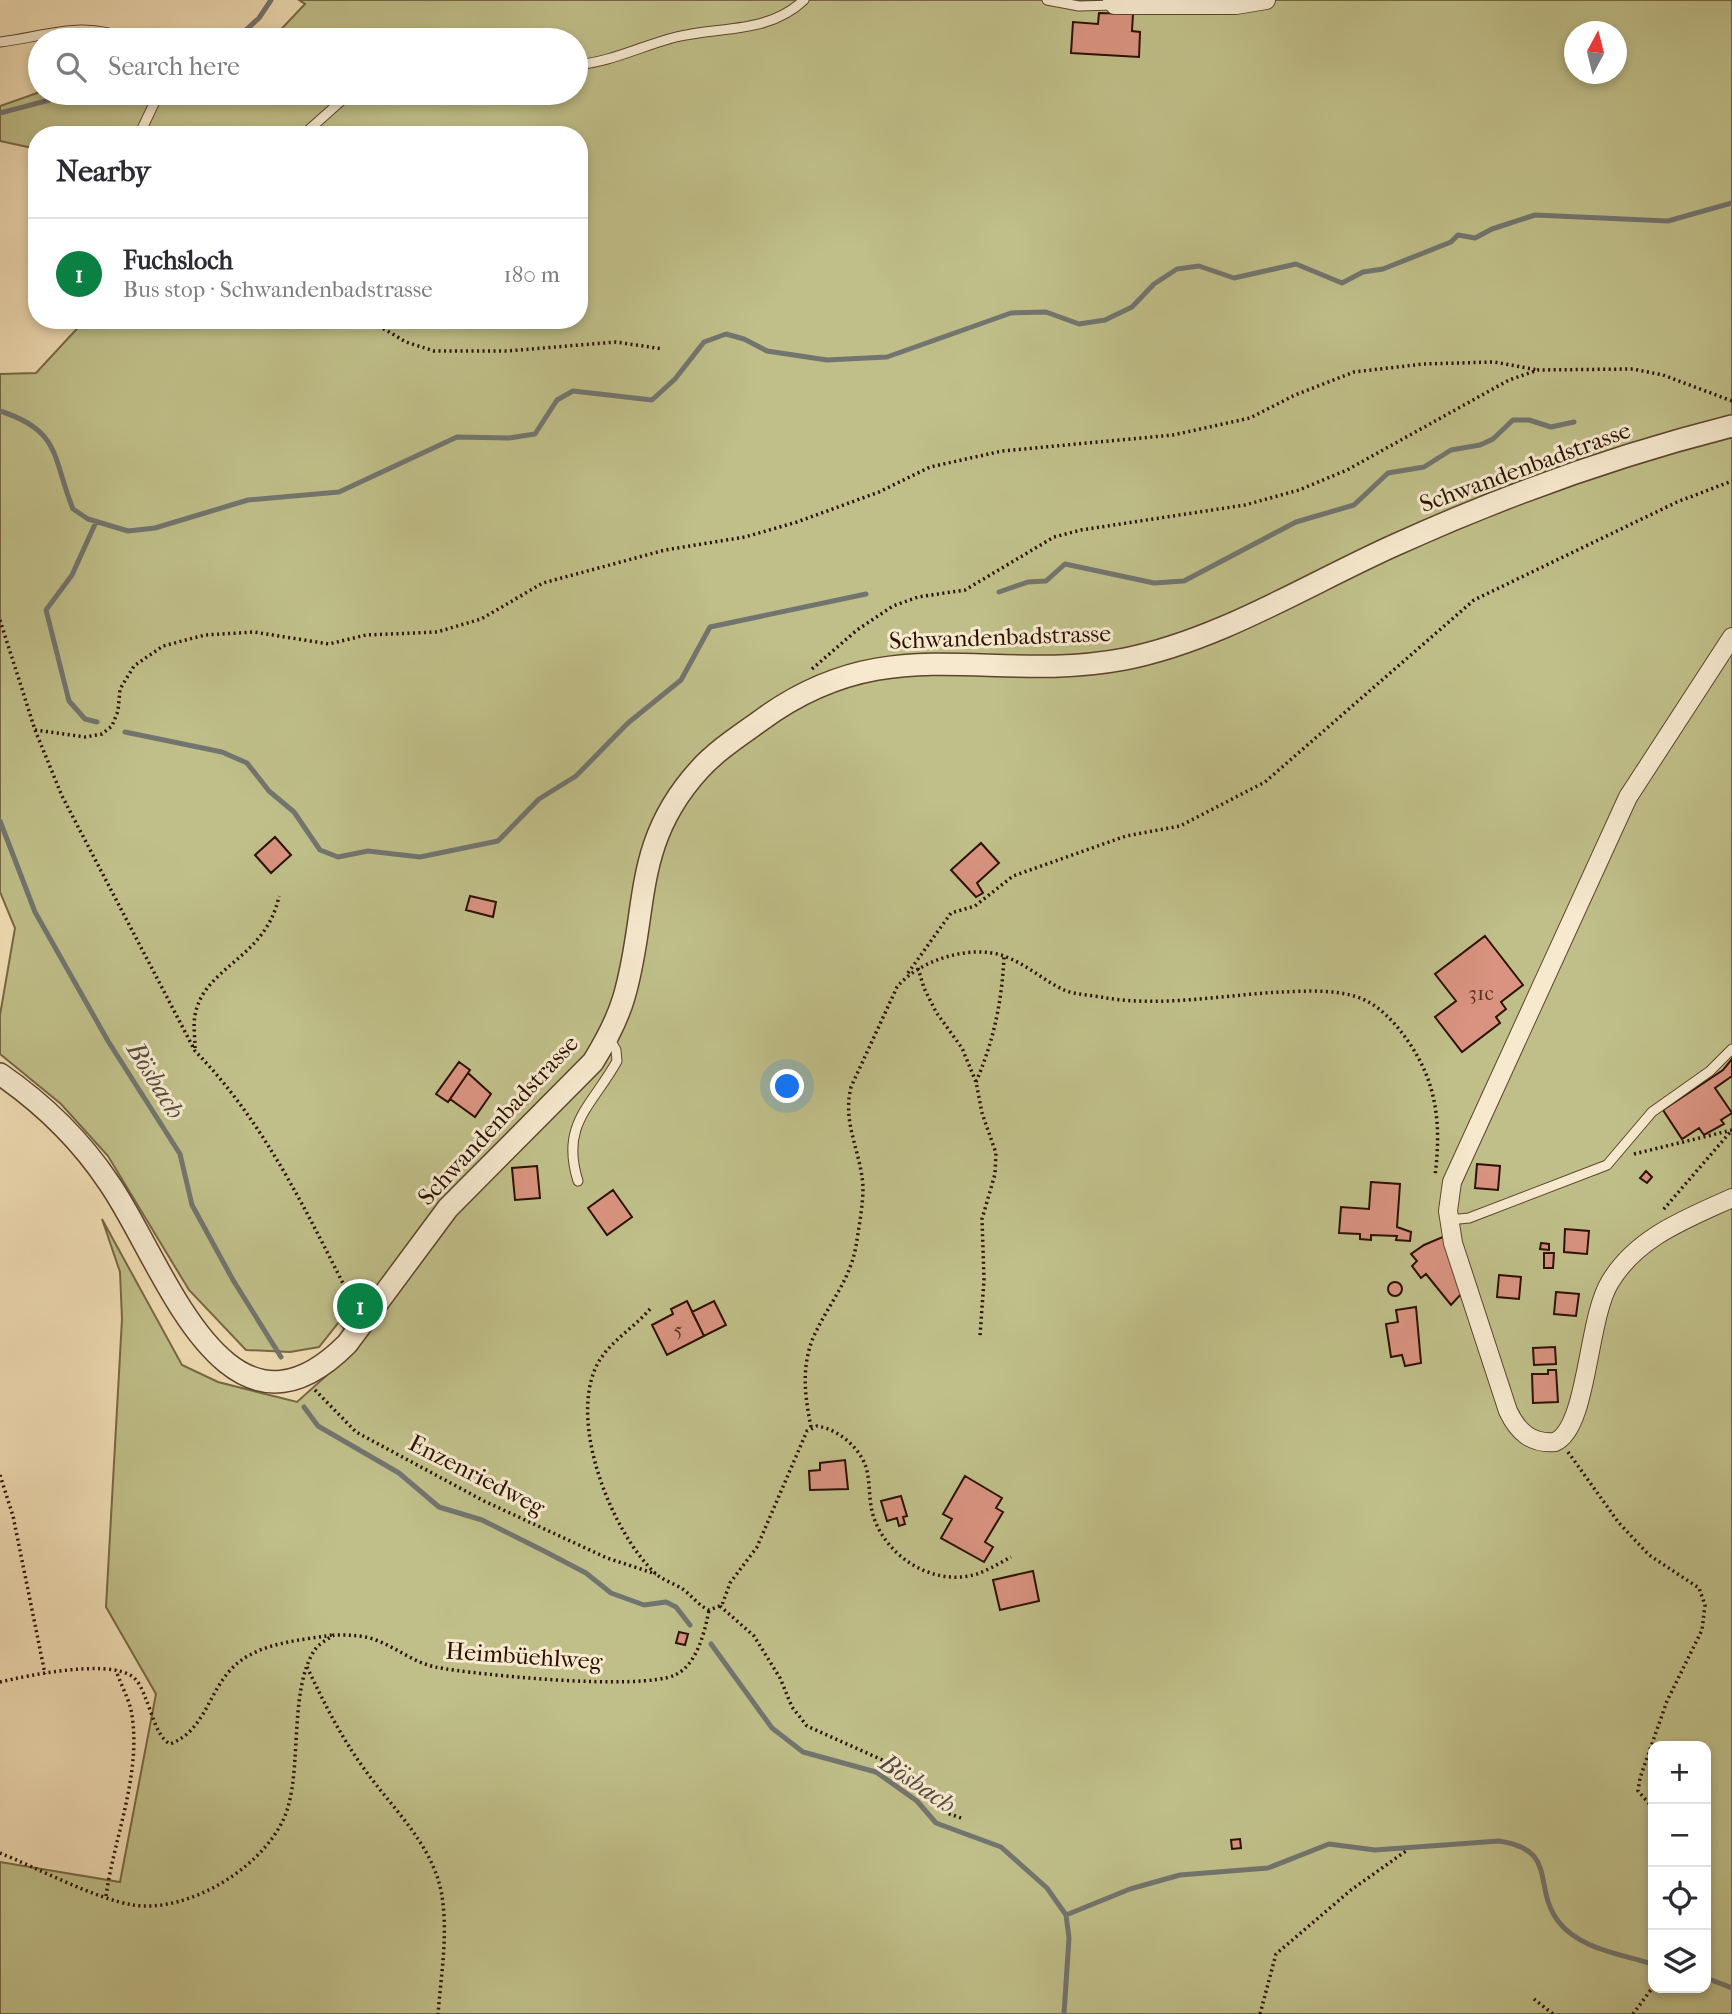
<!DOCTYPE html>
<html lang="en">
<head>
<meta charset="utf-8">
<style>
  :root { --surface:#fff; --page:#f2f2f3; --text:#2b2b33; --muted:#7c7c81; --line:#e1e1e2; --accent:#0b8043 }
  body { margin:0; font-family:"IM FELL French Canon",serif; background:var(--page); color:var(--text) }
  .controls { position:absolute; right:21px; bottom:21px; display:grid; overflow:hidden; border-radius:14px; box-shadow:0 4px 10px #0003 }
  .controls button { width:63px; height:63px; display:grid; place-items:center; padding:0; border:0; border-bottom:2px solid var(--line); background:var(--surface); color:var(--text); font:35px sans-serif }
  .compass { position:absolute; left:1564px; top:21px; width:63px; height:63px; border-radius:50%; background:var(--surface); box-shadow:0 4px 10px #0003; rotate:7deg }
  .you { position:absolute; left:788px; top:1087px; width:24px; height:24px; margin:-18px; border:5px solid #fff; border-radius:50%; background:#1a73e8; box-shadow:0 0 0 10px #1a73e833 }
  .badge { display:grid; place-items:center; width:46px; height:46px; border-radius:50%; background:var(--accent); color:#fff; font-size:23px; font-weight:700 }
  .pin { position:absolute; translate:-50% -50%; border:4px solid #fff; box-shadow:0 2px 7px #0006 }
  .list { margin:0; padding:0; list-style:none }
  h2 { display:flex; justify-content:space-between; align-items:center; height:91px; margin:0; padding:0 28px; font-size:30px }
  h2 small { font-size:23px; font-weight:400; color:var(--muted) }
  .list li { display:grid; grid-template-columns:46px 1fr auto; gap:21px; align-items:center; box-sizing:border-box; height:112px; padding:0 28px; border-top:2px solid var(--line) }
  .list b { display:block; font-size:26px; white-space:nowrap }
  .list p { margin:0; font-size:23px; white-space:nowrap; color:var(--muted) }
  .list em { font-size:23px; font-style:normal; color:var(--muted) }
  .icon { flex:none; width:38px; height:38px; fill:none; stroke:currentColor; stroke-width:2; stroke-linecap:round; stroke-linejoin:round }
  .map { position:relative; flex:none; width:1732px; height:2014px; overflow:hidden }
  .search { position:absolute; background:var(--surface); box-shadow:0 4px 10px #0003; left:28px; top:28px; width:560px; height:77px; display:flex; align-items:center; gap:18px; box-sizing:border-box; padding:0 24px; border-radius:38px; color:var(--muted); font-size:26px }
  .panel { position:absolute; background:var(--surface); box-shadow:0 4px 10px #0003; left:28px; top:126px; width:560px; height:203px; border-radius:28px }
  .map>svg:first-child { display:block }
  .green { fill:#c0bf89; stroke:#766844; stroke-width:2; fill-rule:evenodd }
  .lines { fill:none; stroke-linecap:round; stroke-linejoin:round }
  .stream { stroke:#72756f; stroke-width:5 }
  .building { fill:#d99380; stroke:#2c1100; stroke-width:2 }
  .service-casing { stroke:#5d442d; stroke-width:11 }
  .minor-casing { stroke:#5d442d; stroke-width:20 }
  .tertiary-casing { stroke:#5d442d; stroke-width:24 }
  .path { stroke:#2c1100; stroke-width:3.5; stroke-dasharray:2 3.5; stroke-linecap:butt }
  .service { stroke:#f6e9ce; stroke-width:9 }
  .minor { stroke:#f6e9ce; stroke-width:18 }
  .tertiary { stroke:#f6e9ce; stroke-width:21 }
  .labels { text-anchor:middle; stroke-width:6; stroke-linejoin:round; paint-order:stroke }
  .number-label { font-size:21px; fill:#573220 }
  .street-label { font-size:24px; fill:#2c1100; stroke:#f6e9ce }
  .water-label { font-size:26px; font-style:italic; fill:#554b41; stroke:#f6e9ce }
</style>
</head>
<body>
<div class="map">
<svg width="1732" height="2014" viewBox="0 0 1732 2014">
  <rect width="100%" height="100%" fill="#f1ddb4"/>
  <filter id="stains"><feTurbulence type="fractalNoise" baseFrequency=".00286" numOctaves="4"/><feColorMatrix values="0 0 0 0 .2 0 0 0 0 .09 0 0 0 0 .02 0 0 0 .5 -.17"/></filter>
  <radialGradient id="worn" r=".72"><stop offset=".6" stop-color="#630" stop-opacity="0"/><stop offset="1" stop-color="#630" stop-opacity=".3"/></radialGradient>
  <!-- green -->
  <path class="green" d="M299,0H1732V2014H0V1862L120,1882L156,1694L106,1607L122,1319L120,1272L102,1219L182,1365L218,1382L297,1402L357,1348L339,1322L319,1347L290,1352L246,1350L189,1290L108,1156L61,1104L0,1054V1015L15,928L0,892V374L36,373L85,320H579V135H37V149L0,141V106L40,92L576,93V40H271L305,4ZM1574,32H1616V74H1574ZM1653,1746H1706V1988H1653Z"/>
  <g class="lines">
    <!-- stream -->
    <path class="stream" d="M235,40L259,18L271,0
      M0,113L76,93
      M0,411C62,431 52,458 73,509L88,519L128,531L155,528L248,500L339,492L457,437L509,438L535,434L557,400L573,391L652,400L675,379L704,342L726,334L744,339L767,351L827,360L887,357L1011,313L1046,312L1079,324L1105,320L1132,307L1154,284L1177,269L1199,266L1234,278L1296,264L1342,283L1363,272L1383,269L1451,242L1458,235L1475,238L1492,229L1535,215L1668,221L1732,203
      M96,522L72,575L46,610L69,701L85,719L97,722
      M999,592L1028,582L1046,581L1065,564L1154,583L1184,581L1296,522L1354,505L1388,473L1424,467L1451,450L1480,445L1493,439L1513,420H1529L1551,427L1574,422
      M125,732L222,752L247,763L269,791L294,812L320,850L338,857L368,851L420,857L498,841L539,799L576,776L628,723L681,680L710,627L866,594
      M0,821L35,912L108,1041L180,1154L192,1205L233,1280L281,1357
      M304,1407L318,1426L399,1473L439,1507L482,1520L544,1551L586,1573L611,1593L644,1605L666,1602L676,1607L690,1625
      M711,1644L772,1728L803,1752L876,1772L917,1801L936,1823L1001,1847L1047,1888L1066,1915L1069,1938L1064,2014
      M1066,1915L1130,1889L1180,1875L1268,1868L1329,1844L1375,1850L1499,1841C1559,1850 1532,1886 1558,1921C1579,1949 1621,1954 1652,1964
      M1706,1978L1732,1988"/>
  </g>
  <!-- building -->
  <path class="building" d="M1099,13L1133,14L1132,31L1140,32L1139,57L1071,53L1073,22L1098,24Z
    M275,837L291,855L271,873L255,855Z
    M981,843L999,863L977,883L983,893L976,897L951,870Z
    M470,896L496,902L493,917L466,910Z
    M1485,936L1523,985L1501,1002L1506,1009L1496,1017L1500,1023L1462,1052L1435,1017L1456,1001L1435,974Z
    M1732,1059V1076L1715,1088L1732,1113L1721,1120L1724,1124L1704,1135L1699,1128L1682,1139L1663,1110L1723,1070Z
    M459,1062L470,1070L448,1102L436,1094Z
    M468,1073L491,1094L475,1117L450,1099Z
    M1477,1164L1500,1166L1498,1190L1475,1188Z
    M537,1166L540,1198L515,1200L512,1168Z
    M1646,1171L1652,1177L1647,1183L1640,1178Z
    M1371,1182L1400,1184L1397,1227L1411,1232L1410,1241L1396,1240L1397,1236L1371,1235V1240L1360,1239V1234L1339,1233L1341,1207L1369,1209Z
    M613,1190L632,1217L607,1235L588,1208Z
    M1565,1229L1589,1231L1587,1254L1564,1252Z
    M1445,1236L1463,1292L1451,1305L1426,1274L1421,1278L1412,1266L1417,1261L1411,1254L1424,1245Z
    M1541,1243L1549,1244V1250L1540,1249Z
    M1544,1253H1554L1553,1268H1544Z
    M1499,1275L1521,1277L1519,1299L1497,1297Z
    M1388 1289a7 7 0 1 1 14 0a7 7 0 1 1-14 0Z
    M1556,1292L1579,1294L1576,1316L1554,1314Z
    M687,1301L704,1336L667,1355L652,1325L673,1314L671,1309Z
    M714,1301L726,1325L704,1336L692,1312Z
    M1416,1307L1421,1363L1405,1366L1402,1355L1391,1357L1386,1324L1398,1322L1396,1310Z
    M1555,1347L1556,1364L1534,1365L1533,1348Z
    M1548,1370H1556L1558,1402L1533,1403L1532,1374H1548Z
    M845,1460L848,1489L810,1490L809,1471L820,1470V1463Z
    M965,1476L1002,1498L996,1508L1003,1512L985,1542L993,1547L984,1562L941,1538L952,1519L943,1514Z
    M901,1496L907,1516L903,1517L905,1524L899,1526L897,1518L887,1521L881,1501Z
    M1033,1571L1039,1601L1000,1610L993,1580Z
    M679,1632L688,1634L685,1645L676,1643Z
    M1240,1839L1241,1848L1232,1849L1231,1840Z"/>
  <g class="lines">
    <defs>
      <path id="service" d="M1047,0L1079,6L1115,5
        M0,42C44,37 85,19 128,40
        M576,65C611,62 641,46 676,37C721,26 768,34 804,0
        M139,135L159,93
        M303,135L350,93
        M578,1181C560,1124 592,1106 617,1061L616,1050L609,1038
        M1449,1220L1469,1218L1607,1165L1652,1112L1710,1071L1732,1049"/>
      <path id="minor" d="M1112,0L1115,5H1236L1266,0
        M1732,637L1628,797L1452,1182L1448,1211L1453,1243L1508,1411C1518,1432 1531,1444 1555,1442C1588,1428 1587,1319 1610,1282C1637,1237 1686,1219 1732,1198"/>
      <path id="tertiary" d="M0,1074C42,1103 81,1141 109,1183C163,1260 225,1466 347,1344L448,1208L593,1062C606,1041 617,1021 624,997C649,912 631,845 699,770C716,751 739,736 760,721C888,626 988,685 1125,659C1220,640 1308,584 1395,545C1503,496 1617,455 1732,426"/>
    </defs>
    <!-- service casing -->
    <use href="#service" class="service-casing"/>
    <!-- minor casing -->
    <use href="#minor" class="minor-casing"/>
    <!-- tertiary casing -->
    <use href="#tertiary" class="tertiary-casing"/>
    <!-- path -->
    <path class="path" d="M369,320L406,342L434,351H507L616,342L663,349
      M0,620L35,730L62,796L195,1051C265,1122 309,1217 354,1305
      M812,669L857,630L893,606L918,597L965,590L1054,537L1081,530L1245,505L1299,490L1347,470L1509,380L1538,370L1633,369L1663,375L1732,401
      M35,730L85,737L102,734L112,726L118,711L120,689L134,666L163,646L205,635L254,632L329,644L366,635L437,632L481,619L543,583L665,550L745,537L797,522L879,492L930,467L1002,451L1173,435L1250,418L1295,395L1354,372L1423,364L1494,362L1538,370
      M918,968L924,988L936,1012L962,1048L976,1082L982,1113L996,1153L995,1174L982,1219L984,1280L980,1336
      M908,973L951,913L975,906L1013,876L1126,836L1180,826L1265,782L1474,600L1677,502L1732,481
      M195,1048C195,1038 193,1025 195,1015C204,966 266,959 279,896
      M976,1082C994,1040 1002,1001 1004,956
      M1634,1154L1732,1130L1663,1210
      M650,1309C633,1329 607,1343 596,1367C569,1425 612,1533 656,1574C664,1581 676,1584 684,1590C693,1597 698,1605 709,1610L722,1605L730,1583L757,1547L807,1431L817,1426C836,1429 854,1443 863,1460C872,1477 867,1499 874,1518C888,1558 934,1587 977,1574C988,1570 1000,1563 1011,1557
      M315,1390L356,1432L484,1501L607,1558L656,1574
      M811,1427C805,1397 801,1368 813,1338C827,1306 850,1281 856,1246C859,1227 863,1205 863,1187C861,1151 842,1124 851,1087L897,987C919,960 971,944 1004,956C1026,964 1043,980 1064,990C1076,995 1093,995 1106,998C1163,1007 1223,995 1281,992C1306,991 1336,989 1360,998C1381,1006 1397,1025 1410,1044C1438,1086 1441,1127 1435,1176
      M1568,1452L1619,1523L1649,1555L1699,1588L1705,1605L1702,1630L1667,1701L1640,1778L1638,1791L1653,1808
      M0,1475L13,1516L45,1674
      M720,1606L754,1636L780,1678L792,1707L807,1726L889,1763L944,1812L964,1819
      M307,1667C324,1703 341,1737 365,1770C393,1809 434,1846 442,1896C448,1935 441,1976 438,2014
      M0,1682C30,1675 103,1660 130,1675C138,1679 142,1689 145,1697C152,1712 156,1736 170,1744C202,1732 207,1699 227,1674C251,1643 296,1641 332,1635
      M0,1853C37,1868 96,1899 133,1905C190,1914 272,1863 288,1807C301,1763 290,1689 314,1651C318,1644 328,1639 334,1635C349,1635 363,1635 376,1640C397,1648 413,1662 435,1667C477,1675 640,1691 675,1675C697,1665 705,1631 709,1610
      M106,1896C114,1837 143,1771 131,1710C128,1697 120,1683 116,1670
      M1534,1999L1553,2014
      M1260,2014L1276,1954L1351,1890L1406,1851
      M1633,2014L1653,1987"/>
    <!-- service -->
    <use href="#service" class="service"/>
    <!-- minor -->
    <use href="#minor" class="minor"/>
    <!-- tertiary -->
    <use href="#tertiary" class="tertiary"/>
  </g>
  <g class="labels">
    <!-- number labels -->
    <g class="number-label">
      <text x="1481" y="1000">31c</text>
      <text x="678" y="1337">5</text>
    </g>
    <!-- street labels -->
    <g class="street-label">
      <text transform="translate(1525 467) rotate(-20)" y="8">Schwandenbadstrasse</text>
      <text transform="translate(1000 637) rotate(-2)" y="8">Schwandenbadstrasse</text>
      <text transform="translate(498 1120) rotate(-47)" y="8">Schwandenbadstrasse</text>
      <text transform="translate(477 1475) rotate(27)" y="8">Enzenriedweg</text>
      <text transform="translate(524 1656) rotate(4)" y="8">Heimbüehlweg</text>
    </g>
    <!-- water labels -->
    <g class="water-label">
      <text transform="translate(156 1080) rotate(58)" y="9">Bösbach</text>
      <text transform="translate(918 1783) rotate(34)" y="9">Bösbach</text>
    </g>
  </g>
  <rect width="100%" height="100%" filter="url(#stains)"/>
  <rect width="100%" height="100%" fill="url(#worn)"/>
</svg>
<div class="controls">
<button>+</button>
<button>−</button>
<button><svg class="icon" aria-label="locate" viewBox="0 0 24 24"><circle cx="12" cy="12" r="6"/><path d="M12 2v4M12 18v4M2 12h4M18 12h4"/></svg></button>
<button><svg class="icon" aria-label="layers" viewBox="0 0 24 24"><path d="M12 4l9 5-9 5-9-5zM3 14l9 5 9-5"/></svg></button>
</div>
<svg class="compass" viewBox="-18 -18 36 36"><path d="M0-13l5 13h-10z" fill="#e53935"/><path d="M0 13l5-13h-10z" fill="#7c7c81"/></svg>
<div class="you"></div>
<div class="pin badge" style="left:360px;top:1306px">1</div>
<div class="search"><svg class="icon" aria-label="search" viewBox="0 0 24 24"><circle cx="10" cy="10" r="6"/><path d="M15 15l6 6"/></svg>Search here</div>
<section class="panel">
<h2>Nearby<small></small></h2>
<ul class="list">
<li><span class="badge">1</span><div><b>Fuchsloch</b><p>Bus stop · Schwandenbadstrasse</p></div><em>180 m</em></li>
</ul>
</section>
</div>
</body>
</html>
